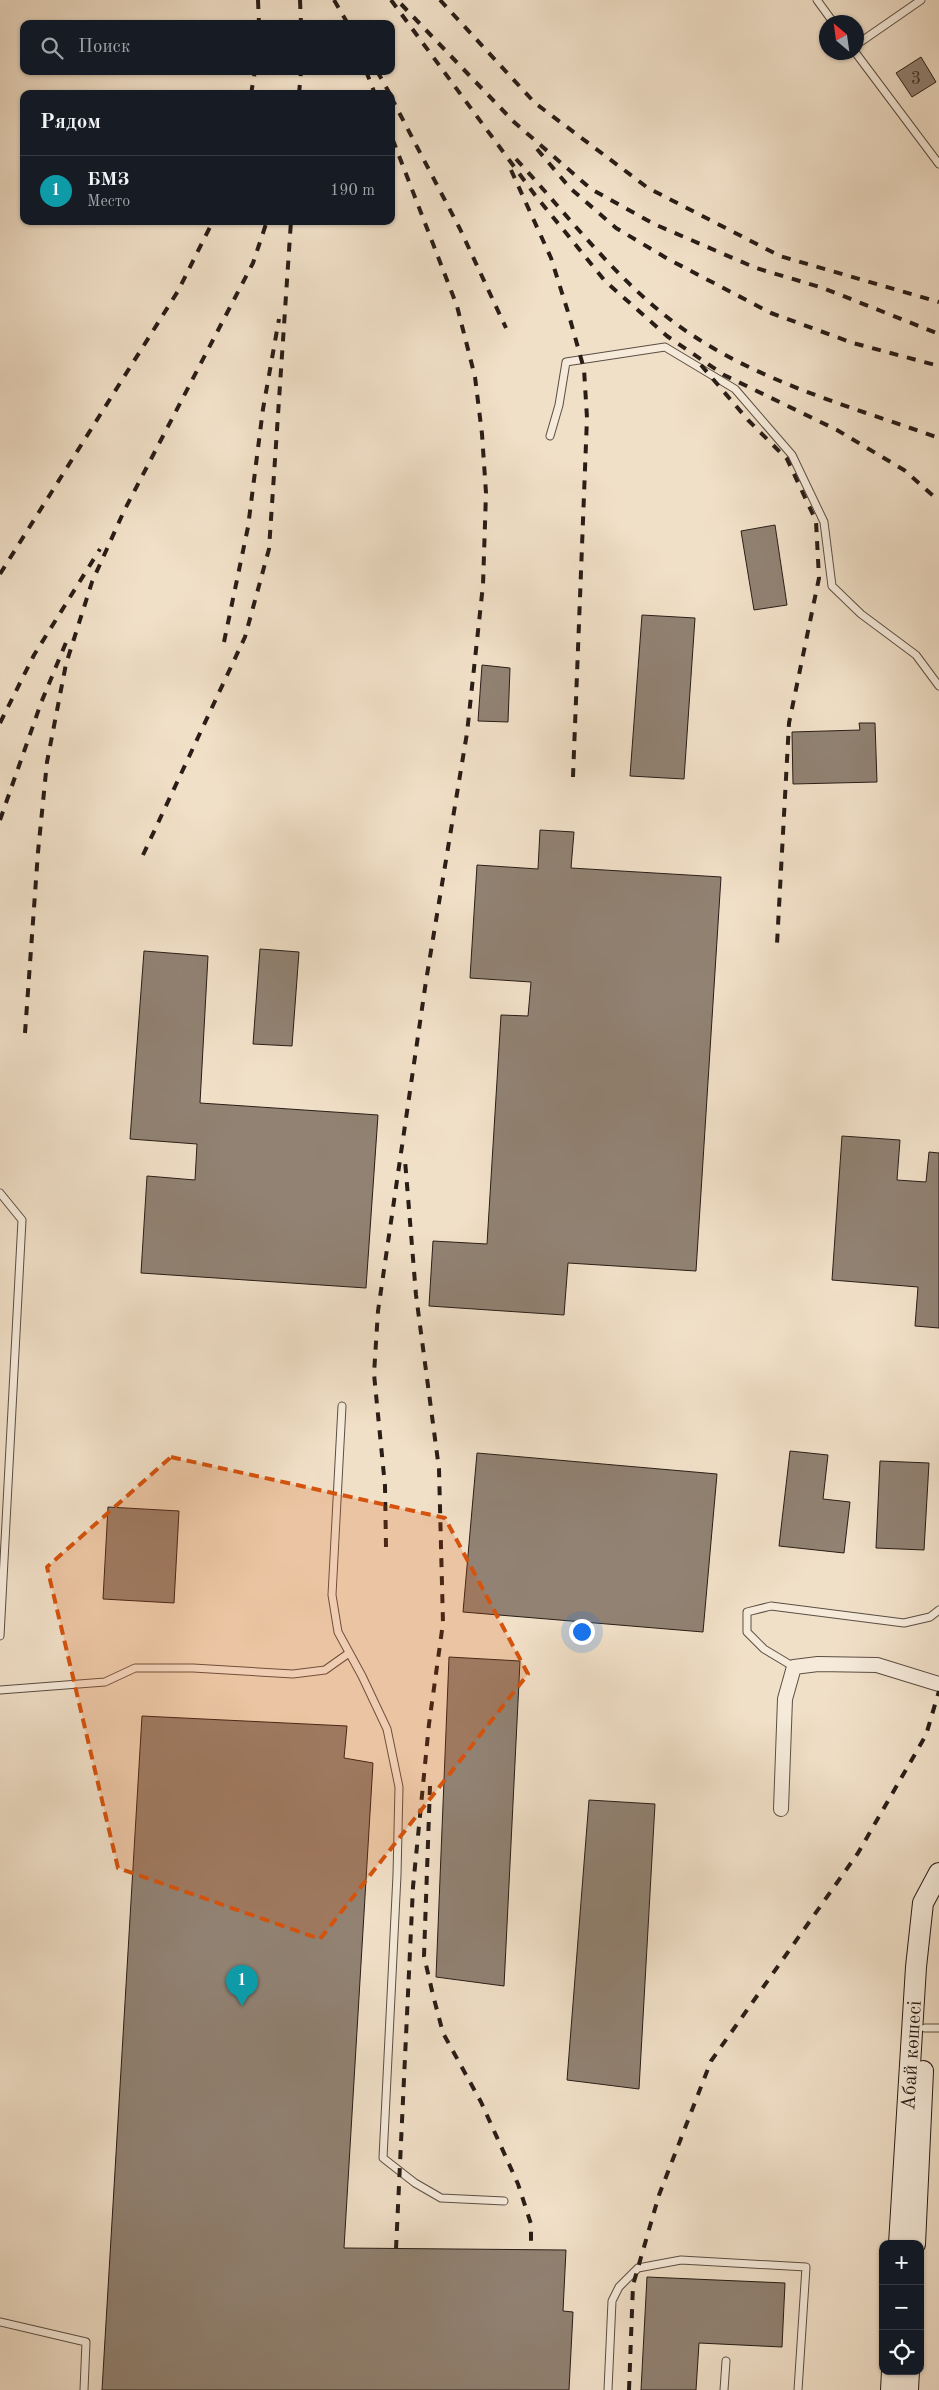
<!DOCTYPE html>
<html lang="ru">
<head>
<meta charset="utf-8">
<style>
  :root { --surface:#171b24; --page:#242831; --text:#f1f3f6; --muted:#9ea1a6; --line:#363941; --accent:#2563eb }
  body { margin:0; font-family:"Old Standard TT",serif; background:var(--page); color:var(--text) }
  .controls { position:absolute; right:15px; bottom:15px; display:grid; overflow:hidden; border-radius:10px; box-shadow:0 1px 4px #0004 }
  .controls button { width:45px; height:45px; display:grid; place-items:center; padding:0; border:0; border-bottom:1px solid var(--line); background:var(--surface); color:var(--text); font:25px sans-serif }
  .compass { position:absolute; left:819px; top:15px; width:45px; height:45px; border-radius:50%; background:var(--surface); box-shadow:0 1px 4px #0004; rotate:331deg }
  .you { position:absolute; left:581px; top:1631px; width:18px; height:18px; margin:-12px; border:4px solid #fff; border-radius:50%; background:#1a73e8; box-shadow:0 0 0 8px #1a73e833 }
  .badge { display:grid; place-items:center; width:32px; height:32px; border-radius:50%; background:var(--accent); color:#fff; font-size:16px; font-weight:700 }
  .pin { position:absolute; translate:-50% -41px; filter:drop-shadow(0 1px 2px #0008) }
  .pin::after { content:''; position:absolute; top:26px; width:18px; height:15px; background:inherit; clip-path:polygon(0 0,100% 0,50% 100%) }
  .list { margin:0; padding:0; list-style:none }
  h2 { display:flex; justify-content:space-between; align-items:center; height:65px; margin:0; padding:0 20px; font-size:21px }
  h2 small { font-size:16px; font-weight:400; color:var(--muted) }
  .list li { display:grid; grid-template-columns:32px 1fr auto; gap:15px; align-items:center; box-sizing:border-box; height:70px; padding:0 20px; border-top:1px solid var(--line) }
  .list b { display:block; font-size:19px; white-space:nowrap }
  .list p { margin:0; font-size:16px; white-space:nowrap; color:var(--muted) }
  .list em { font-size:16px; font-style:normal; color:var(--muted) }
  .icon { flex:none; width:28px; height:28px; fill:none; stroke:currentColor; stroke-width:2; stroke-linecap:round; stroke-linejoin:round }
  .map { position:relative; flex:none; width:939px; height:2390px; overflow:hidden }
  .search { position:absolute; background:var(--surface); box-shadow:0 1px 4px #0004; left:20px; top:20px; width:375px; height:55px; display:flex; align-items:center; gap:12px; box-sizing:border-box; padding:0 18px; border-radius:10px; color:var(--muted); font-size:19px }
  .panel { position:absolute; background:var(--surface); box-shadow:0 1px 4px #0004; left:20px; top:90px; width:375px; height:135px; border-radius:10px }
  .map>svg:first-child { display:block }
  .building { fill:#918273; stroke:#291d17 }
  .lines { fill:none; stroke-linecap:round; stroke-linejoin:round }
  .lane-casing { stroke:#5b4e43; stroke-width:9 }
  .street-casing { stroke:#5b4e43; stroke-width:16 }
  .secondary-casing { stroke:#291d17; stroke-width:22 }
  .lane { stroke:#f6ebdb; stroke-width:7 }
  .street { stroke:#f6ebdb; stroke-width:14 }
  .secondary { stroke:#f6ebdb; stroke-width:20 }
  .rail { stroke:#291d17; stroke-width:4; stroke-dasharray:9 9; stroke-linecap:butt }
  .marked { fill:#d5530d; fill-opacity:0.2; stroke:#d5530d; stroke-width:4; stroke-dasharray:10 6; stroke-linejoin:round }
  .labels { text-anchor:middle; stroke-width:4; stroke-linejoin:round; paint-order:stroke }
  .number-label { font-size:18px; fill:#43362e }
  .street-label { font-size:20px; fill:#291d17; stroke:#f6ebdb }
</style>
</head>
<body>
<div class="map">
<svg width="939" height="2390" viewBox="0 0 939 2390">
  <rect width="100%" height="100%" fill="#f1e0c8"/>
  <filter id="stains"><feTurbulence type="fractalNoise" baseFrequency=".004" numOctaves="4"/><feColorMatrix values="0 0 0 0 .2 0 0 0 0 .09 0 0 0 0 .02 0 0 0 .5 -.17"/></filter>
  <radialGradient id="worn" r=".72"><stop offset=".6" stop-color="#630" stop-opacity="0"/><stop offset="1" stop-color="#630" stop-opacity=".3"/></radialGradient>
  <!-- building -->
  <path class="building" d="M921,57L936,82L912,97L896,73Z
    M775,525L787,605L754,610L741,531Z
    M642,615L695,618L684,779L630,776Z
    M482,665L510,668L508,722L478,721Z
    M859,723H875L877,782L793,784L792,732L860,730Z
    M540,830L574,832L571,868L721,877L696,1271L568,1263L564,1315L429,1306L433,1241L487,1244L501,1015L528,1016L531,982L470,978L477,865L538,869Z
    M260,949L299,952L292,1046L253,1044Z
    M144,951L208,956L200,1103L378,1115L366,1288L141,1273L147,1176L195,1180L197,1144L130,1139Z
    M842,1136L900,1140L897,1180L926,1182L929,1152L939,1153V1328L915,1326L918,1287L832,1280Z
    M790,1451L828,1455L823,1499L850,1502L844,1553L779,1546Z
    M477,1453L717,1474L703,1632L463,1612Z
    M880,1461L929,1463L924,1550L876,1548Z
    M108,1507L179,1511L174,1603L103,1599Z
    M449,1657L520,1661L504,1986L436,1977Z
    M142,1716L347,1726L344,1758L373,1763L344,2248L566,2250L563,2311L573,2312L569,2390H102Z
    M589,1800L655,1804L639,2089L567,2080Z
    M647,2277L785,2283L782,2347L699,2343L696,2390H641Z"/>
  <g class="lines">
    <defs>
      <path id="lane" d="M817,0L833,22
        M856,45L921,0
        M855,52L939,164
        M550,436L559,405L566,362L665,347L735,389L792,455L824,522L832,586L861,614L916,655L939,686
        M0,1193L22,1220L0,1636
        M342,1406L332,1595L338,1632L362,1676L387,1729L399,1787L397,1875L383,2158L415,2183L441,2198L504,2201
        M794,1667L764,1649L747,1632V1612L771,1606L904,1623L930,1617L939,1610
        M0,1690L105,1682L135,1668H193L293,1674L325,1670L349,1653
        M925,2028H939
        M0,2322L86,2342L84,2390
        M608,2390L612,2301L619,2287L638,2268L681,2260L806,2267L798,2390
        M724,2390L726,2361"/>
      <path id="street" d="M781,1809L785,1699L794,1667L818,1664L877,1665L939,1684"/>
      <g id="secondary">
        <path id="s1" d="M899,2244L916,1967L923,1903L939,1873"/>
        <path d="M915,2244L923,2071"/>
        <path d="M891,2390L892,2371"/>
        <path d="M908,2390L909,2371"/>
      </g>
    </defs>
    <!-- lane casing -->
    <use href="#lane" class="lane-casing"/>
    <!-- street casing -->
    <use href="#street" class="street-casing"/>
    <!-- secondary casing -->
    <use href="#secondary" class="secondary-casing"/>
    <!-- lane -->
    <use href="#lane" class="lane"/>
    <!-- street -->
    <use href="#street" class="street"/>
    <!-- secondary -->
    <use href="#secondary" class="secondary"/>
    <!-- rail -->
    <path class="rail" d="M258,0L259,24
      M300,0L301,24
      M334,0L348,24
      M391,0L535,195L605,281L667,336L724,375L837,430L904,470L939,501
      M440,0L535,103L648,188L780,256L939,302
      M401,4L514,122L591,189L654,224L756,268L823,288L939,334
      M366,71L375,94
      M377,71L390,94
      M251,94L255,71
      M299,94L301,71
      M391,97L460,229L506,328
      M537,149L570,188L616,228L668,259L771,313L853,343L939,366
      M516,159C564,211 607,268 662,313C742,378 844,404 939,438
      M511,170L551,258L568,312L584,369L587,418L573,777
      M701,365L748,420L787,459L816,521L819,578L789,723L777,944
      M0,574L178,291L213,221
      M224,642L248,527L263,409L279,319
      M0,723L34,655L100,549
      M0,820L41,703L67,640
      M143,855L245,637L269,549L291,221
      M25,1033L38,852L47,762L66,664L92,582L124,511L253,263L267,221
      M386,1547L385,1486L374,1374L378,1311L426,981L467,733L483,585L486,493L482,434L475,377L457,306L391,135
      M430,1786L424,1956L433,1995L443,2033L481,2102L518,2184L531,2224V2249
      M396,2249L413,1887L429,1724L443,1623L439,1469L416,1295L405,1160
      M629,2390L633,2285L659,2195L711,2061L858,1853L926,1735L939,1691"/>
  </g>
  <!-- marked area -->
  <path class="marked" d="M171,1457L445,1518L528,1674L320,1939L118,1868L47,1567Z"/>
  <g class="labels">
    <!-- number labels -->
    <g class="number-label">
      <text x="916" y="84">3</text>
    </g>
    <!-- street labels -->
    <g class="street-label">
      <text dy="7" stroke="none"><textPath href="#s1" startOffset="189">Абай көшесі</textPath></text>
    </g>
  </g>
  <rect width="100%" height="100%" filter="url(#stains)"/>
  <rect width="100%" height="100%" fill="url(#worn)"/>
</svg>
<div class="controls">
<button>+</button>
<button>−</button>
<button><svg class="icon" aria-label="locate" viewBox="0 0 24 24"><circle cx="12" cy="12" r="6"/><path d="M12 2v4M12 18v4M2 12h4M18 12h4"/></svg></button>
</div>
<svg class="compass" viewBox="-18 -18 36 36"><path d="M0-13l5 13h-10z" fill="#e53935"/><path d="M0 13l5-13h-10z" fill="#9ea1a6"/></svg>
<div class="you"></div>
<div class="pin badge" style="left:242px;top:2006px;background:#0f9aa8">1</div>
<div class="search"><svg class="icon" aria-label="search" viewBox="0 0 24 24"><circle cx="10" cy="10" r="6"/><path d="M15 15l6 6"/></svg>Поиск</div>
<section class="panel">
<h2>Рядом<small></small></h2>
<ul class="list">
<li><span class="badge" style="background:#0f9aa8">1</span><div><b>БМЗ</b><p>Место</p></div><em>190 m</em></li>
</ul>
</section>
</div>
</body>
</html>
